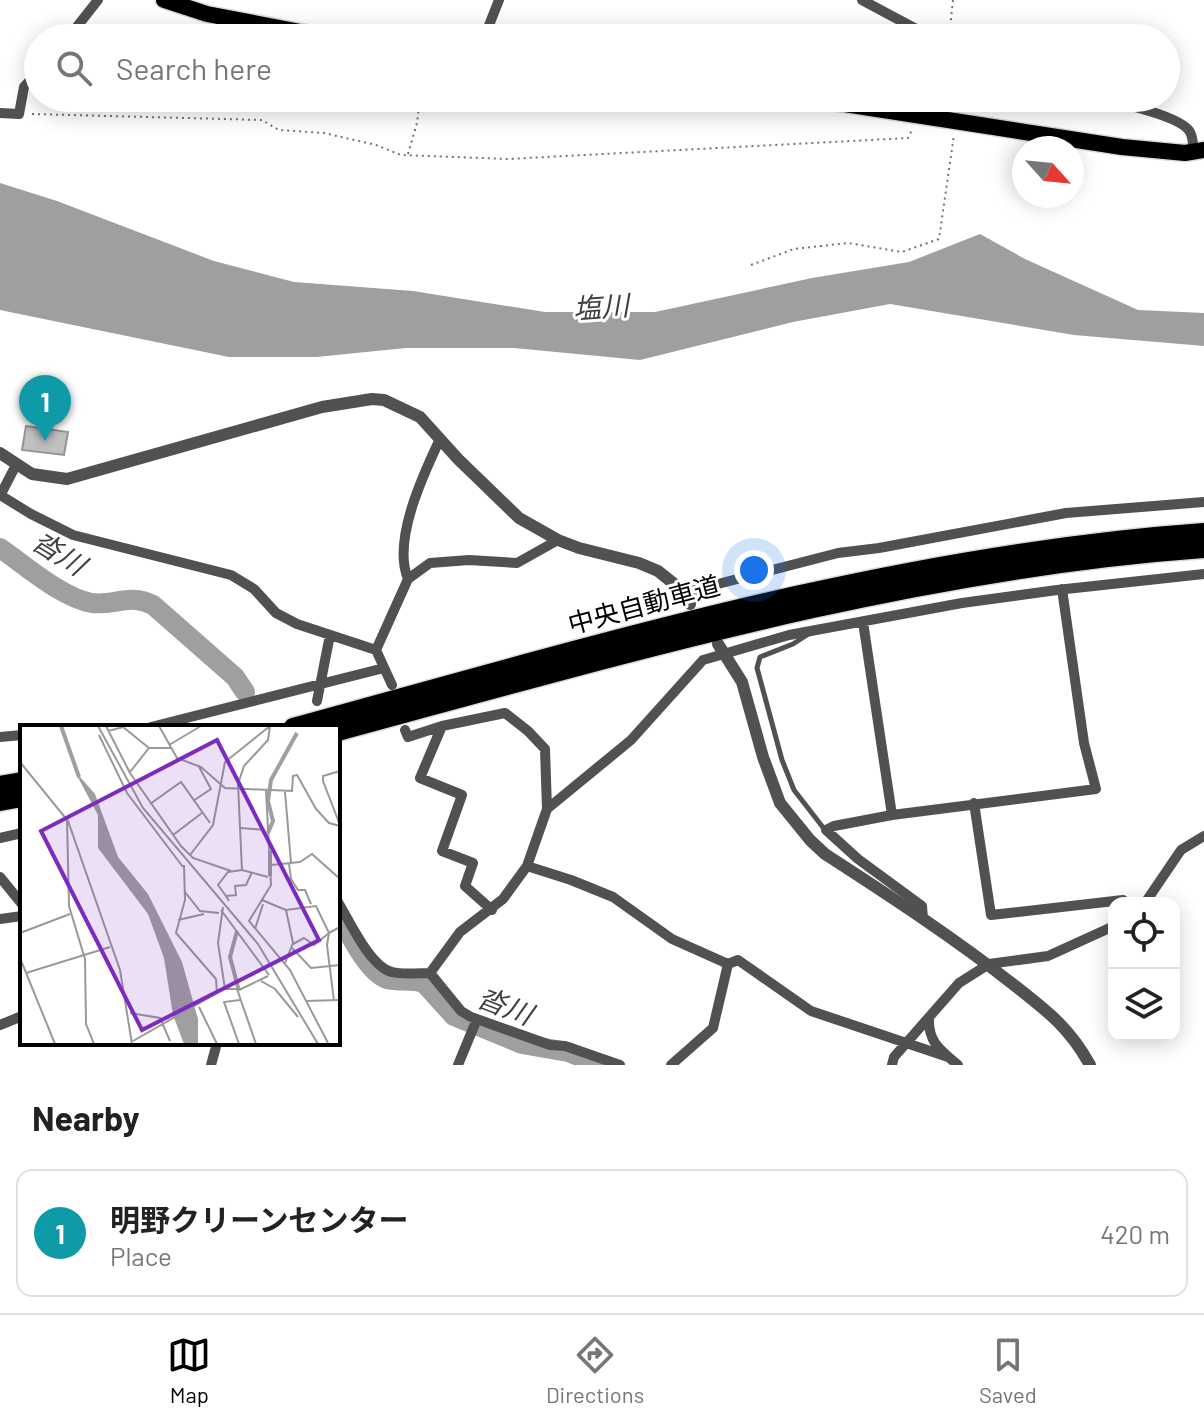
<!DOCTYPE html>
<html lang="en">
<head>
<meta charset="utf-8">
<style>
  :root { --surface:#fff; --page:#f2f2f2; --text:#222; --muted:#767676; --line:#e0e0e0; --accent:#000 }
  body { margin:0; font-family:Barlow,"Noto Sans JP",sans-serif; background:var(--page); color:var(--text) }
  .controls { position:absolute; right:24px; bottom:24px; display:grid; overflow:hidden; border-radius:16px; box-shadow:0 4px 20px #0003 }
  .controls button { width:72px; height:72px; display:grid; place-items:center; padding:0; border:0; border-bottom:2px solid var(--line); background:var(--surface); color:var(--text); font:40px sans-serif }
  .compass { position:absolute; left:1012px; top:136px; width:72px; height:72px; border-radius:50%; background:var(--surface); box-shadow:0 4px 20px #0003; rotate:117deg }
  .you { position:absolute; left:754px; top:570px; width:28px; height:28px; margin:-20px; border:6px solid #fff; border-radius:50%; background:#1a73e8; box-shadow:0 0 0 12px #1a73e833 }
  .badge { display:grid; place-items:center; width:52px; height:52px; border-radius:50%; background:var(--accent); color:#fff; font-size:26px; font-weight:700 }
  .pin { position:absolute; translate:-50% -66px; filter:drop-shadow(0 2px 4px #0008) }
  .pin::after { content:''; position:absolute; top:42px; width:28px; height:24px; background:inherit; clip-path:polygon(0 0,100% 0,50% 100%) }
  .list { margin:0; padding:0; list-style:none }
  h2 { display:flex; justify-content:space-between; align-items:center; height:104px; margin:0; padding:0 32px; font-size:34px }
  h2 small { font-size:26px; font-weight:400; color:var(--muted) }
  .list li { display:grid; grid-template-columns:52px 1fr auto; gap:24px; align-items:center; box-sizing:border-box; height:128px; margin:0 16px 16px; padding:0 16px; border:2px solid var(--line); border-radius:16px }
  .list b { display:block; font-size:30px; white-space:nowrap }
  .list p { margin:0; font-size:26px; white-space:nowrap; color:var(--muted) }
  .list em { font-size:26px; font-style:normal; color:var(--muted) }
  .icon { flex:none; width:44px; height:44px; fill:none; stroke:currentColor; stroke-width:2; stroke-linecap:round; stroke-linejoin:round }
  .map { position:relative; flex:none; width:1204px; height:1065px; overflow:hidden }
  .search { position:absolute; background:var(--surface); box-shadow:0 4px 20px #0003; left:24px; right:24px; top:24px; height:88px; display:flex; align-items:center; gap:20px; box-sizing:border-box; padding:0 28px; border-radius:44px; color:var(--muted); font-size:30px }
  .sheet { height:248px; background:var(--surface) }
  nav { display:flex; justify-content:space-around; align-items:center; box-sizing:border-box; height:112px; border-top:2px solid var(--line); background:var(--surface); font-size:22px; color:var(--muted) }
  nav a { display:grid; justify-items:center; gap:4px }
  nav .on { color:var(--accent) }
  .map>svg:first-child { display:block }
  .water { fill:#9f9f9f }
  .lines { fill:none; stroke-linecap:round; stroke-linejoin:round }
  .river { stroke:#9f9f9f; stroke-width:20 }
  .building { fill:#c0c0c0; stroke:#959595; stroke-width:2 }
  .trunk-casing { stroke:#dbdbdb; stroke-width:19 }
  .motorway-casing { stroke:#dbdbdb; stroke-width:21 }
  .path { stroke:#737373; stroke-width:2; stroke-dasharray:2 4; stroke-linecap:butt }
  .service { stroke:#515151; stroke-width:5 }
  .minor { stroke:#515151; stroke-width:10 }
  .tertiary { stroke:#515151; stroke-width:12 }
  .trunk { stroke:#000; stroke-width:16 }
  .motorway { stroke:#000; stroke-width:18 }
  .labels { text-anchor:middle; stroke-width:6; stroke-linejoin:round; paint-order:stroke }
  .street-label { font-size:26px; fill:#000; stroke:#fff }
  .water-label { font-size:28px; font-style:italic; fill:#404040; stroke:#fff }
  .inset-river { fill:none; stroke:#9f9f9f; stroke-width:4 }
  .inset-road { fill:none; stroke:#999; stroke-width:2 }
  .view { fill:#7b2cbf; fill-opacity:0.15; stroke:#7b2cbf; stroke-width:4 }
  .inset-edge { fill:none; stroke:#000; stroke-width:4 }
</style>
</head>
<body>
<div class="map">
<svg width="1204" height="1065" viewBox="0 0 1204 1065">
  <rect width="100%" height="100%" fill="#fff"/>
  <!-- water -->
  <path class="water" d="M0,183L57,201L214,261L294,282L413,291L545,312H655L812,278L909,262L980,234L1025,259L1138,310L1204,313V346L1074,335L890,304L793,322L640,360L514,348H406L316,357H229L0,310Z"/>
  <g class="lines">
    <!-- river -->
    <path class="river" d="M0,548C25,565 62,598 92,603C115,606 129,593 153,605L235,677L245,692
      M338,914C348,931 368,973 387,979C399,982 412,979 424,983L454,1016L522,1044L568,1052L602,1065"/>
  </g>
  <!-- building -->
  <path class="building" d="M26,426L68,432L64,455L22,450Z"/>
  <g class="lines">
    <defs>
      <path id="trunk" d="M164,0L207,14L332,38
        M806,98L1122,147L1185,153L1204,150"/>
      <path id="motorway" d="M293,727C593,645 892,554 1204,532
        M338,732C623,655 908,570 1204,549
        M0,785L22,781
        M0,802L22,798"/>
    </defs>
    <!-- trunk casing -->
    <use href="#trunk" class="trunk-casing"/>
    <!-- motorway casing -->
    <use href="#motorway" class="motorway-casing"/>
    <!-- path -->
    <path class="path" d="M949,38L953,0
      M32,114L262,120L279,130L324,133L376,145L401,155L508,159L908,138L913,128
      M408,154L417,123L420,98
      M751,265L794,249L848,243L902,252L939,239L954,135"/>
    <!-- service -->
    <path class="service" d="M807,635L793,644L760,657L757,668L782,760L794,790L825,830"/>
    <!-- minor -->
    <path class="minor" d="M862,0L933,38
      M68,38L98,0
      M484,38L499,0
      M1098,98C1116,102 1182,116 1190,132C1193,137 1193,146 1194,151
      M0,113L19,114L24,87L38,71
      M0,495L31,514L73,535L231,575L254,589L276,613L297,624L376,650L392,685
      M0,496L16,465
      M408,579C392,541 423,475 440,439
      M683,593L838,553L879,548L1066,513L1204,502
      M863,622L892,815
      M376,650L408,579L430,563L469,560L517,563L558,540
      M317,701L330,635
      M151,727L384,668
      M405,730L408,737L442,726L420,778L462,795L442,851L473,863L465,886L492,910
      M0,737L22,735
      M974,803L991,915L1123,900L1126,903
      M547,809L631,740L703,660L789,635L962,603L1057,590L1204,574
      M0,838L22,833
      M527,866L571,880L613,897L672,939L728,964L738,960L811,1011L948,1057
      M0,877L22,904
      M338,902C349,920 370,967 392,972C403,975 419,973 430,973L461,1011L471,1017L550,1045L565,1046L620,1065
      M1145,903L1181,850L1204,836
      M0,919L22,916
      M923,919L922,906L858,859L826,830L834,826L892,815L1096,789L1084,743L1062,589
      M430,973L460,932L503,899L527,866L547,809L545,749L528,731L505,713L442,726
      M929,1018C928,1042 940,1050 958,1065
      M0,1025L22,1016
      M211,1065L217,1043
      M458,1065L477,1019
      M671,1065L713,1028L728,964
      M892,1065L894,1057L959,983L989,964L1048,956L1114,926"/>
    <!-- tertiary -->
    <path class="tertiary" d="M0,453L32,474L67,479L322,407L372,399L384,400L420,417L458,459L519,518L558,540L579,548L639,563L658,571L673,583L690,604
      M718,644L742,682L763,757L780,803L810,840L825,854C890,896 954,938 1014,985C1047,1011 1069,1027 1090,1065"/>
    <!-- trunk -->
    <use href="#trunk" class="trunk"/>
    <!-- motorway -->
    <use href="#motorway" class="motorway"/>
  </g>
  <g class="labels">
    <!-- street labels -->
    <g class="street-label">
      <text transform="translate(644 605) rotate(-15)" y="9">中央自動車道</text>
    </g>
    <!-- water labels -->
    <g class="water-label">
      <text transform="translate(601 307) rotate(-4)" y="10">塩川</text>
      <text transform="translate(59 553) rotate(32)" y="10">沓川</text>
      <text transform="translate(505 1006) rotate(21)" y="10">沓川</text>
    </g>
  </g>
  <!-- overview -->
  <g transform="translate(20 725)">
    <rect width="320" height="320" fill="#fff"/>
    <path d="M54,45L75,69L98,132L128,169L162,237L178,294V319H164L153,290L144,233L128,189L78,123V90Z" fill="#9f9f9f"/>
    <path class="inset-river" d="M41,1L59,52M248,108L253,96L248,76L251,55L277,8M250,151V126M217,206L210,232L219,266"/>
    <path class="inset-road" d="M78,1L123,83L238,219L298,319M86,1L110,48L161,121L173,133L211,146M139,1L157,33L181,42L205,63L272,66L273,51L277,50L296,84L309,98L320,101M88,6L103,2L129,23M79,10L107,68L163,142M149,20L181,1M0,37L48,96L100,245L112,319M320,46L303,51V56L320,100M110,47L129,23H151M246,66L251,160L229,196L270,245L308,318M265,67L271,138M173,76L191,64L178,40M130,79L161,57L190,98M47,94L49,181L65,234L66,299L74,319M221,103L245,105M153,110L182,88M170,130L193,100L205,37L250,1M269,139L271,154L278,165H285L291,179M251,140L280,137L292,129L320,154M222,145L218,59L224,41L248,15L250,1M165,167L180,186L199,188M206,171L198,160L208,147L222,145L248,152M242,175L266,185L273,218L265,238M209,176L206,171L216,170L215,161L226,160L232,147M203,182L198,218L205,264M201,185L249,250M266,185L296,181L309,208L294,220L284,213L273,219M158,195L184,189M235,204L243,179M0,208L50,189M272,223L291,243L320,240M0,233L35,319M6,248L90,222M241,256L255,264L278,292M205,264H221L248,251M217,264L236,319M286,276L320,275M314,276L307,220L309,208L320,202M179,282L197,319M110,288L140,293L150,316M113,316L197,268L196,254L156,208L165,175L164,140M219,319L204,277L220,275"/>
    <path class="view" d="M197,15L299,215L122,305L21,106Z"/>
    <rect width="320" height="320" class="inset-edge"/>
  </g>
</svg>
<div class="controls">
<button><svg class="icon" aria-label="locate" viewBox="0 0 24 24"><circle cx="12" cy="12" r="6"/><path d="M12 2v4M12 18v4M2 12h4M18 12h4"/></svg></button>
<button><svg class="icon" aria-label="layers" viewBox="0 0 24 24"><path d="M12 4l9 5-9 5-9-5zM3 14l9 5 9-5"/></svg></button>
</div>
<svg class="compass" viewBox="-18 -18 36 36"><path d="M0-13l5 13h-10z" fill="#e53935"/><path d="M0 13l5-13h-10z" fill="#767676"/></svg>
<div class="you"></div>
<div class="pin badge" style="left:45px;top:441px;background:#0f9aa8">1</div>
<div class="search"><svg class="icon" aria-label="search" viewBox="0 0 24 24"><circle cx="10" cy="10" r="6"/><path d="M15 15l6 6"/></svg>Search here</div>
</div>
<section class="sheet">
<h2>Nearby<small></small></h2>
<ul class="list">
<li><span class="badge" style="background:#0f9aa8">1</span><div><b>明野クリーンセンター</b><p>Place</p></div><em>420 m</em></li>
</ul>
</section>
<nav>
<a class="on"><svg class="icon" aria-label="map" viewBox="0 0 24 24"><path d="M3 6l6-2 6 2 6-2v14l-6 2-6-2-6 2zM9 4v14M15 6v14"/></svg>Map</a>
<a><svg class="icon" aria-label="directions" viewBox="0 0 24 24"><path d="M12 3l9 9-9 9-9-9zM9 14v-3h6M13 9l2 2-2 2"/></svg>Directions</a>
<a><svg class="icon" aria-label="saved" viewBox="0 0 24 24"><path d="M7 4h10v16l-5-4-5 4z"/></svg>Saved</a>
</nav>
</body>
</html>
